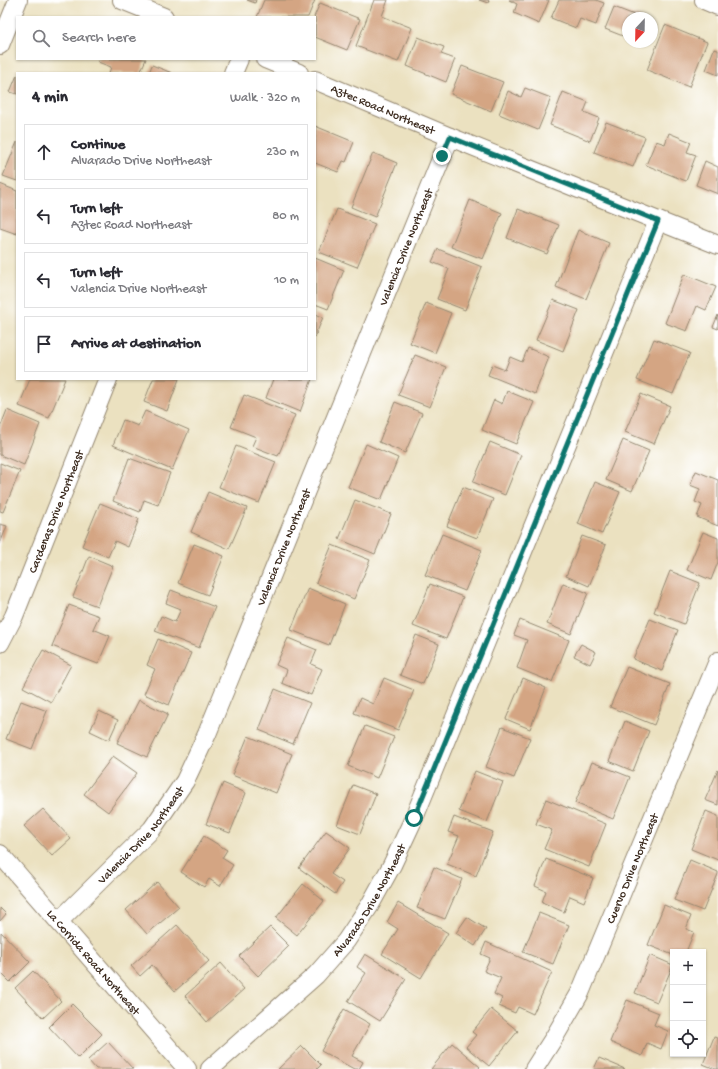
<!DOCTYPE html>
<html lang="en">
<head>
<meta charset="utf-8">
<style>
  :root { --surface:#fff; --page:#f2f2f3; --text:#2b2b33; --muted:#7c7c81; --line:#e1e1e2 }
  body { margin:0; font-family:"Gochi Hand",sans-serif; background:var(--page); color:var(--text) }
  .controls { position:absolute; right:12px; bottom:12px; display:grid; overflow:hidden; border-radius:0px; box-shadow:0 1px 3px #0004 }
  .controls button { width:36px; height:36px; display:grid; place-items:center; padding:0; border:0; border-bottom:1px solid var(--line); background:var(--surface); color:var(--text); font:20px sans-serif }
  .compass { position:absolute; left:622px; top:12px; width:36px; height:36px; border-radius:50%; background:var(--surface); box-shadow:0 1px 3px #0004; rotate:202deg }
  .stop { position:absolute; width:12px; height:12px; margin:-9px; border:3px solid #0f766e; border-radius:50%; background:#fff }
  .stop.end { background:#0f766e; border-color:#fff; box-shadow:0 1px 4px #0008 }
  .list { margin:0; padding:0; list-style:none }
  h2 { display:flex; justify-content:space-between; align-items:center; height:52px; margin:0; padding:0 16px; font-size:17px }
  h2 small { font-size:13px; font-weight:400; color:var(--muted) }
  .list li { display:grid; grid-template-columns:26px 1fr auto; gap:12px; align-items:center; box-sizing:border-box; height:56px; margin:0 8px 8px; padding:0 8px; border:1px solid var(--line); border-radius:0px }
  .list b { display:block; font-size:15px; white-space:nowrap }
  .list p { margin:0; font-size:13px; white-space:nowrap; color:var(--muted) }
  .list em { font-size:13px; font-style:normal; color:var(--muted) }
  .icon { flex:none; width:22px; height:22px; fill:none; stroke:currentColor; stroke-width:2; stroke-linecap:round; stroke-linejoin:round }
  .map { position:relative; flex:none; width:718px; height:1069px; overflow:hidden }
  .search { position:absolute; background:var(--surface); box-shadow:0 1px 3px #0004; left:16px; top:16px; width:300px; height:44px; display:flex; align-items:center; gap:10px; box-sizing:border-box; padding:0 14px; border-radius:0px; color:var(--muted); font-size:15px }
  .panel { position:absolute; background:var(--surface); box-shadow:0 1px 3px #0004; left:16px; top:72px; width:300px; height:308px; border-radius:0px }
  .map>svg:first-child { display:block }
  .building { fill:#d4a583 }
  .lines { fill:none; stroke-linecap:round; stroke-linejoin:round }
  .minor-casing { stroke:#93866f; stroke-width:20 }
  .minor { stroke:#fff; stroke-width:18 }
  .route { stroke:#0f766e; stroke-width:5 }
  .labels { text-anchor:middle; stroke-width:3; stroke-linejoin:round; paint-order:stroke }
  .street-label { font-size:12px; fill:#3b2a1e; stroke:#fff }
</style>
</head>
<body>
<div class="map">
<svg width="718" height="1069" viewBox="0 0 718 1069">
  <rect width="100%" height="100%" fill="#fff"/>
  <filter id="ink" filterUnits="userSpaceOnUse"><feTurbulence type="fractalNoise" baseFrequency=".025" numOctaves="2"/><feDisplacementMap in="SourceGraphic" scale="8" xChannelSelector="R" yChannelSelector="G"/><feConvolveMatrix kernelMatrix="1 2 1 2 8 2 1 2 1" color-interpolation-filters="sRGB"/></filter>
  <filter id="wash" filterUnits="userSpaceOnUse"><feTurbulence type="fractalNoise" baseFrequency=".012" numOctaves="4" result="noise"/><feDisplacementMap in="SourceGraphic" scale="16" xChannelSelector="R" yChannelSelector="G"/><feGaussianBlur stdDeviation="0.9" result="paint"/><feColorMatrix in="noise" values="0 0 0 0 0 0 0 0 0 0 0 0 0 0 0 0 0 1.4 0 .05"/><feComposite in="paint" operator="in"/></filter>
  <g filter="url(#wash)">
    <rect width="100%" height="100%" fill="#ebe1c0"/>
    <g id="blocks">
      <!-- building -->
      <path class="building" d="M247,0H256L255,3Z
        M264,0H315L308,17H257Z
        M374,0H388L382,16L412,28L398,62L356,46Z
        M479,0H489L488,3Z
        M509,0H549L539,24L514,13L517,4Z
        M559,0H596L604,3L596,25L580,19L576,28L551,18Z
        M320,3L360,19L347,50L315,37V17H314Z
        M614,7L642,18H628V38L605,29Z
        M665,25L707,42L689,87L647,70Z
        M418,37L444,47L441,54L455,59L446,82L407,66Z
        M714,49L718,50V75L706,70Z
        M99,59H146L140,73H109L111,67L98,62Z
        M152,65L172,73H149Z
        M462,66L503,82L491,111L451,94Z
        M17,75V94L10,92Z
        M525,88L551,98L538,130L499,114L508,91L521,97Z
        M563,92L588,102L584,112L599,118L590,141L550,125Z
        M606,122L645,137L633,167L594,152Z
        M315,126L354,142L346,162L343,161L338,172L315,163Z
        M669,133L691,142L687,152L696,155L686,181L646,165L656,141L665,144Z
        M17,142V181L3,176Z
        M373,153L397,163L375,217L351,207Z
        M705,161L718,167V194L696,185Z
        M0,184L17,191V234L0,228Z
        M470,200L502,213L483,259L451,247Z
        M337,209L375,224L357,267L319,252Z
        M518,209L559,225L547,254L507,238Z
        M578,230L609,243L586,299L556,287Z
        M438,249L482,267L465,310L437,299L449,269L432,262Z
        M315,258L344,270L328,309L315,304Z
        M684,274L716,287L706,310L697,306L687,331L665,323Z
        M553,300L579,310L563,351L536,340Z
        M426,303L451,313L435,353L410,343Z
        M315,314L323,317L315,337Z
        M718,315V329L713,327Z
        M654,339L690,353L673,394L637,380Z
        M528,348L549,357L535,394L488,375L492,365L505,370L510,357L522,362Z
        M415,355L446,367L430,407L398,395Z
        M30,379H65L49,418L19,406Z
        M153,379H179L167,411L144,402Z
        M273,379H312L300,412L266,398Z
        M507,391L534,402L516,444L482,430L494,400L502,404Z
        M641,394L670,406L654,444L625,432Z
        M244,395L295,415L278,456L252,446L256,437L231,427Z
        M395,402L422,413L405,453L379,442Z
        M7,410L40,424L24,465L0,455V428Z
        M145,411L189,430L172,470L113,445L123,420L138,426Z
        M623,440L649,451L632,491L606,480Z
        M490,442L521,455L505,495L473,482Z
        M366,444L398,458L381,500L348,487Z
        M236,446L276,462L259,503L219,487Z
        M129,458L170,473L158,505L144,500L140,512L113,501Z
        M0,463L20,471L3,512L0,511Z
        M696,471L718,480V526L697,517L702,505L695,502L700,489L690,485Z
        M595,482L620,492L602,534L578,524Z
        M463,487L493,499L477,538L447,526Z
        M208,492L247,508L229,549L191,532Z
        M355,500L391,514L375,554L339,539Z
        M100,503L139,519L128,547L115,541L108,557L82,546Z
        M0,524L7,526L0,544Z
        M703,532L718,538V562L711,580L687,570Z
        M442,534L482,550L465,591L425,575Z
        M582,536L606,545L589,586L566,576Z
        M194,544L224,556L208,595L178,583Z
        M332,545L370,560L354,599L316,583Z
        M89,556L113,566L97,606L73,597Z
        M670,571L700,583L684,624L654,612Z
        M563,583L588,593L571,634L547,624Z
        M430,584L463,597L446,639L413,626Z
        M308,588L345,604L329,645L291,630Z
        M171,590L215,607L199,648L155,631L161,616L175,622L181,609L166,603Z
        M69,605L99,616L93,629L110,636L98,664L52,646Z
        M650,619L678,630L662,671L633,659Z
        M520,620L569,640L552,682L517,668L527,640L514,635Z
        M416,635L439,644L423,684L400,675Z
        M288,638L317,650L311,664L322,669L311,695L282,683L287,670L276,665Z
        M158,639L191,653L169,705L144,694L155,669L147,665Z
        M581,644L596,652L590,664L574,656Z
        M43,650L71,665L51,702L23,687Z
        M627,667L670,684L654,725L610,707Z
        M384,678L414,690L398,730L354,713L360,698L373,704Z
        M523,678L546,688L530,729L506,719Z
        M275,689L310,703L293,744L259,730Z
        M139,700L168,714L147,757L117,743Z
        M21,701L47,711L32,749L6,739Z
        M99,711L118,720L109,740L90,731Z
        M625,721L649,731L633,771L609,761Z
        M365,726L394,737L377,778L348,766Z
        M502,727L530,738L514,778L486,767Z
        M248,736L292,754L276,793L232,775Z
        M113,756L137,773L108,812L84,794Z
        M592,762L630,777L613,819L575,803Z
        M718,770V805L705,800Z
        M475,771L503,782L487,822L459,811Z
        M223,783L246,793L230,833L206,824Z
        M353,785L376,794L360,834L337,825Z
        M546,799L606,824L589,867L544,849L552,830L536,824Z
        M43,809L71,839L52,856L24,826Z
        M706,811L718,816V860L691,849Z
        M454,817L493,832L476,876L447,864L459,836L448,832Z
        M326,831L350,848L331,874L343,882L335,894L299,868Z
        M204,836L227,850L222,858L233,865L220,886L209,879L204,887L181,872Z
        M546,859L593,878L584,902L570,896L564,912L542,902L546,891L535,886Z
        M690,860L718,872V874L703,911L674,900Z
        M434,867L462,879L445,919L417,908Z
        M157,882L179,907L147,934L126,910Z
        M303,884L324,901L297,935L276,918Z
        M398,903L448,933L421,978L382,954L398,929L387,922Z
        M664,905L691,916L686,929L694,932L686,952H673V955L648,945Z
        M0,908L6,914L0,921Z
        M539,913L569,925L553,964L523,952Z
        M467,917L486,929L475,946L456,933Z
        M177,925L209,961L175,991L152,965L140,976L131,966Z
        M270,927L289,946L258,976L239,956Z
        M1,932L30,962L10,982L1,973H0Z
        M486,942L552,972L533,1014L518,1007L515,1013L499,1006L502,998L494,994L501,978L484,971L490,958L481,954Z
        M365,954L406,979L380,1021L348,1001L366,973L357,967Z
        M650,955L673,965L657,1002L635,993Z
        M221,963L244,989L207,1022L185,996Z
        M33,971L61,1001L43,1018L15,988Z
        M627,1000L659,1013L654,1025L668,1031L661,1049L647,1043L642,1056L610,1042Z
        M72,1004L102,1034L78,1058L49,1027Z
        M344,1009L370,1024L352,1056L363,1062L359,1069H354L321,1051Z
        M491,1009L518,1031L489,1066L466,1047L476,1035L472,1032Z
        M714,1037L718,1038V1069H715L703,1064Z
        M108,1042L133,1069H96L88,1060Z
        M452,1043L480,1067L478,1069H431Z
        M302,1046L321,1065L317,1069H278Z
        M599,1058L625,1069H594Z"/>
    </g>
  </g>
  <g filter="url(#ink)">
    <use href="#blocks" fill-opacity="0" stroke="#93866f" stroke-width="1"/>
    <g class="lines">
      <defs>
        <g id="minor">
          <path d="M122,0L164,17"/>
          <path d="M704,0L718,6"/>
          <path d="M0,45L18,0"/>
          <path d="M265,59L299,73"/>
          <path d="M233,73L239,59"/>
          <path id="s1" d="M315,80L450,137L718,245"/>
          <path id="s2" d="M0,643L14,616L108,379"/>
          <path id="s3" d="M0,854L187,1069"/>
          <path id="s4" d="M59,921L152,829L185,781L207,734L450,137"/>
          <path id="s5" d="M210,1069L316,975L346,941L370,905L392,865L414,818L658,221"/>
          <path id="s6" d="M534,1069L555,1036L580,993L718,661"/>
        </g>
      </defs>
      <!-- minor casing -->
      <use href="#minor" class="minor-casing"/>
      <!-- minor -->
      <use href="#minor" class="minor"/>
    </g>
  </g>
  <g class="lines" filter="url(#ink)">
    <!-- route -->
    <path class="route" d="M414,818L658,221L450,137L442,156"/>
  </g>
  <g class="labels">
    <!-- street labels -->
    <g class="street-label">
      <text dy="4" stroke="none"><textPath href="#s1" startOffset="74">Aztec Road Northeast</textPath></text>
      <text dy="4" stroke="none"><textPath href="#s4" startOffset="767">Valencia Drive Northeast</textPath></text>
      <text dy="4" stroke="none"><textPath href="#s2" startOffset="143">Cardenas Drive Northeast</textPath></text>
      <text dy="4" stroke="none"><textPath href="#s4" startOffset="443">Valencia Drive Northeast</textPath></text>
      <text dy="4" stroke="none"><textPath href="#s4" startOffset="119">Valencia Drive Northeast</textPath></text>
      <text dy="4" stroke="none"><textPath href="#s6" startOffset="224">Cuervo Drive Northeast</textPath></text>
      <text dy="4" stroke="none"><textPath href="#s5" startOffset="234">Alvarado Drive Northeast</textPath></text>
      <text dy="4" stroke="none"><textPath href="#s3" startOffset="143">La Corrida Road Northeast</textPath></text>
    </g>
  </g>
</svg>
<div class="controls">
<button>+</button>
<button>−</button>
<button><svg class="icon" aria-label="locate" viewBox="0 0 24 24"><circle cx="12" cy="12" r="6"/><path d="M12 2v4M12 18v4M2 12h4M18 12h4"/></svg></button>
</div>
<svg class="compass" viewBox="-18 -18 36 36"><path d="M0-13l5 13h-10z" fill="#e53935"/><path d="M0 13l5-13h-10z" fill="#7c7c81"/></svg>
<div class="stop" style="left:414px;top:818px"></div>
<div class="stop end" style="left:442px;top:156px"></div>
<div class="search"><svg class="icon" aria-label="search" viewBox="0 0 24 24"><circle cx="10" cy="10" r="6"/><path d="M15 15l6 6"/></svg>Search here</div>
<section class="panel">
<h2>4 min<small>Walk · 320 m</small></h2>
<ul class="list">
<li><svg class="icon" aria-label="ahead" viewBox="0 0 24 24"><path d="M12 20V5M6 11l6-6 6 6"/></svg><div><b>Continue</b><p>Alvarado Drive Northeast</p></div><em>230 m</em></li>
<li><svg class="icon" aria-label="left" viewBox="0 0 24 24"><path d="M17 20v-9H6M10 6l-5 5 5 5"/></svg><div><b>Turn left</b><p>Aztec Road Northeast</p></div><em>80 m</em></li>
<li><svg class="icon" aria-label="left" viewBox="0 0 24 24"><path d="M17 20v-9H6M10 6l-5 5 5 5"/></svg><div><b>Turn left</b><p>Valencia Drive Northeast</p></div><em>10 m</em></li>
<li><svg class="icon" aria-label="arrive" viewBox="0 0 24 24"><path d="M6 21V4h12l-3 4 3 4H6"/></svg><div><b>Arrive at destination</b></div></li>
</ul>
</section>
</div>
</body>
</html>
